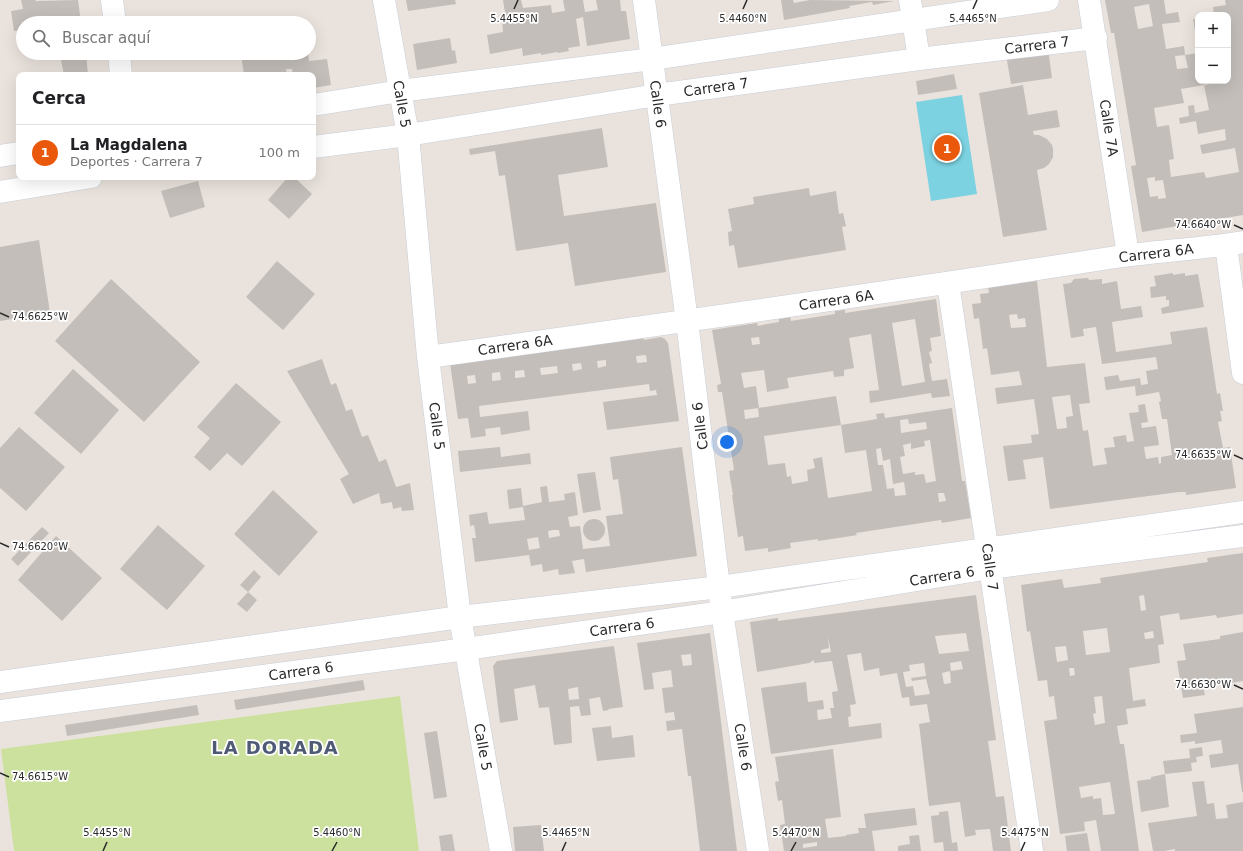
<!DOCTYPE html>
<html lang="es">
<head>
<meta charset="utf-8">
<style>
  :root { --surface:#fff; --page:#f2f2f2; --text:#202124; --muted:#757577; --line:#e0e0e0; --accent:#ea580c }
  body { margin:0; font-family:"DejaVu Sans",sans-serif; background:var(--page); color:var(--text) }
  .controls { position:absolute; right:12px; top:12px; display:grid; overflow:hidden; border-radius:8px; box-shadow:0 4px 16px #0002 }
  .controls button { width:36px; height:36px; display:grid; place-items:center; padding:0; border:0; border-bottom:1px solid var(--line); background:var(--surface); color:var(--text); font:20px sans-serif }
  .you { position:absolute; left:727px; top:442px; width:14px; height:14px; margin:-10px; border:3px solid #fff; border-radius:50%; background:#1a73e8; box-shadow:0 0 0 6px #1a73e833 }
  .badge { display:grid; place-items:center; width:26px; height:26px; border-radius:50%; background:var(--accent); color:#fff; font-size:13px; font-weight:700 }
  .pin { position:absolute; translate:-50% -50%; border:2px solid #fff; box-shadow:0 1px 4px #0006 }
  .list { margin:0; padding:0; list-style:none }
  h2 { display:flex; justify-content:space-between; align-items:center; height:52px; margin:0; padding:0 16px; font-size:17px }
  h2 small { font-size:13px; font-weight:400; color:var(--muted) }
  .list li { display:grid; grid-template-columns:26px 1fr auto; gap:12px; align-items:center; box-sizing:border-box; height:56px; padding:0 16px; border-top:1px solid var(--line) }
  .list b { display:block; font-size:15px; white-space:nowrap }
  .list p { margin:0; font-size:13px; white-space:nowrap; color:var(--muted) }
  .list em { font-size:13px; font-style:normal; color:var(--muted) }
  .icon { flex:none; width:22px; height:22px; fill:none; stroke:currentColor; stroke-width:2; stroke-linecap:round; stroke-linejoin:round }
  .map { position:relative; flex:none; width:1243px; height:851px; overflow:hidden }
  .search { position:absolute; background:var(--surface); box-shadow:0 4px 16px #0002; left:16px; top:16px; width:300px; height:44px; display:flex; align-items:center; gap:10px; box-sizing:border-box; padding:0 14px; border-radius:22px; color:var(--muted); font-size:15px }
  .panel { position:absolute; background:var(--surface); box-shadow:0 4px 16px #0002; left:16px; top:72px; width:300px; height:108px; border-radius:8px }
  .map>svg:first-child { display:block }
  .pitch { fill:#cce19d }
  .water { fill:#7cd2e1 }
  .building { fill:#c3beb9; fill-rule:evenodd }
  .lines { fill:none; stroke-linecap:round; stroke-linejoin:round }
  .minor-casing { stroke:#c9cdd6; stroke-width:23 }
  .tertiary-casing { stroke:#c9cdd6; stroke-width:23 }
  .minor { stroke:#fff; stroke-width:22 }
  .tertiary { stroke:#fff; stroke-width:22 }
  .ticks { fill:none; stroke:#2a2a2a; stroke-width:1.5 }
  .labels { text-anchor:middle; stroke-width:3.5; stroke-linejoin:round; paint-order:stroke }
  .street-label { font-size:14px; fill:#2a2a2a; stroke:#fff }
  .district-label { font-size:18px; font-weight:bold; letter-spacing:1px; fill:#4f5b75; stroke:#fff }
  .ticks-label { font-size:10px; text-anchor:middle; fill:#2a2a2a; stroke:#fff; stroke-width:3.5; stroke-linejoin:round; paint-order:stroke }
</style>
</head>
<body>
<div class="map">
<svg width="1243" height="851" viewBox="0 0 1243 851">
  <rect width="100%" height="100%" fill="#eae3dd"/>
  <!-- pitch -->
  <path class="pitch" d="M400,696L419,851H14L1,749Z"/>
  <!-- water -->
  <path class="water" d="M962,95L977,194L931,201L916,102Z"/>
  <!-- building -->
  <path class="building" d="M21,0H35L36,1L78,0L81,23H23V30L14,31L11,11L23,9Z
    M406,0H455L456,4L408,11Z
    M503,0H521L523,8L551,5L552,13L565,11L563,0H583L585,12L598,10L596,0H620L621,11H626L630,39L587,46L583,17L576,19L580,46L568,48L569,51L558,53L557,52L541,55V53L523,56L522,48L490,54L487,35L503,32L502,20L506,19Z
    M781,0H793L794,3L810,0L894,1L873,5L872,2L849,6L850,8L784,20Z
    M1105,0H1164L1166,14L1178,12L1180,22L1162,24L1166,49L1184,46L1185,55L1198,53V81H1204V85L1181,89L1184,103L1154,108L1157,127L1169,125L1174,159L1169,160L1171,177L1204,172L1206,178L1239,172L1235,148L1202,154L1200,145L1226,140L1225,129L1198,134L1196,121L1180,124L1179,118L1189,116L1188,106L1194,105L1195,113L1209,110L1204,85L1228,81V15H1214L1213,7L1226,5L1225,0H1243V215L1142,232L1131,166L1136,165L1114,33H1111ZM1149,4L1153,26L1138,29L1134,7ZM1185,55L1188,68L1177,69L1175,56ZM1155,177V181L1163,180L1166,198L1158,199V196L1150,197L1147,178Z
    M1193,19H1198V43H1197Z
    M450,38L452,51L455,50L457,63L417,70L413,44Z
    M1048,48L1052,78L1011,84L1006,55Z
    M34,53H60V54L35,58Z
    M67,53H86L88,75H64L60,55Z
    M245,53H308L309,61L327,59L331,85L313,88V75H293L292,69H286L287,75H244L241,54Z
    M954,74L957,89L918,95L916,81Z
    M1023,85L1028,115L1057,110L1060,127L1033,131L1034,135H1039L1047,139L1052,145L1053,149V157L1049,164L1044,168L1037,170L1047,230L1003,237L979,93Z
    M602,128L608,167L558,175L564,216L656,203L666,272L575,286L568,243L516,251L505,175L499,176L495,151L470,155L469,149Z
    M288,177H294L312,194L289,219L268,200Z
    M198,181L205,207L170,218L161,191Z
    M809,188L810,196L836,191L839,214L843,213L846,226L842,227L846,250L738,268L734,245L729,246L728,232L732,231L728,209L754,204L753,197Z
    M39,240L50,313L0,321V247Z
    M277,261L315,294L283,330L246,297Z
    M1173,273V275L1185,273V276L1198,274L1204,307L1162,314L1161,308L1169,306V300H1166V296L1151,298L1150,287L1156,286L1154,276Z
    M1088,278L1089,280L1102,279V284L1117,281L1121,309L1141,306L1143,317L1112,322L1116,352L1172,344L1170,332L1207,327L1217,394L1220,393L1223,411H1220L1222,421L1218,422L1223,448L1230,447L1236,488L1186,495V492H1179L1050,509L1043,457L1023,460L1026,479L1008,481L1003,446L1032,443L1031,435L1039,434L1034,399L997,404L995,388L1022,385L1019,371L991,375L987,348L983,349L979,318L974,319L972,304L981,303L980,294L989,293L988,287L1037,281L1047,367L1085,363L1090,403L1079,404L1083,431L1088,430L1093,466L1107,464L1104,448L1115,447L1113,437L1126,435L1127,442L1134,441L1129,413L1139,412L1138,405L1145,404L1148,422L1141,423L1142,428L1156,426L1159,445L1144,447L1146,459L1158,457L1159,464L1161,463V457L1172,455L1167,419H1162L1159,402L1161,401L1159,392L1136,396L1135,386L1106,390L1104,377L1118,375L1120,381L1140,378L1141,385L1148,384L1146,371L1158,369L1156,357L1102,364L1096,327L1083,329L1084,336L1071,338L1063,284L1071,283L1074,279ZM1017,314L1018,319L1025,318L1026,327L1011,328L1009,315ZM1070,395L1073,416L1066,417L1067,428L1057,429L1052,397Z
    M111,279L200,362L144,422L55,341Z
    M936,299L941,336L930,338L932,351L929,352L932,363L929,364L932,381L947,379L950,396L932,398L931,393L870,403L869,391L879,390L871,334L849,338L854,368L844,370V376L834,377L833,371L787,378L789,388L767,392L764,370L741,373L744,388L756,386L759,408L744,410L745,419L759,417L758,408L836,396L841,425L764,436L768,465L785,463L787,477L791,476L792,484L808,481L807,470L815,468L813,459L822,457L828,498L872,491L866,450L845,453L841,425L877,419L876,414L884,413L885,418L952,408L962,481H965L971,518L942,523L941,520L856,533L857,535L845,537L818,541V539L790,543L791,548L768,552V548L745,551L743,536L738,537L732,495H733L729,471L734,470L722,392H718L717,385L721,384L712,330L757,323L758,326L767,324L779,322V319L790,317L791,321L835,314V311L845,310V313ZM915,319L925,382L902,386L892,323ZM759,337L760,344L752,345L751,338ZM908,419L909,424L926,422L927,429L901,433L900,420ZM930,440L936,481L926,483L924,474L915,475V472L903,474L900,457L905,456L903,445L911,443V449L925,446L924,441ZM881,448L883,461L890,459L893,484L904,482L906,495L895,496L894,488L887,489L883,465H878L876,449ZM938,493H944L946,501L939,502Z
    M661,337L665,339L668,343L679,421L607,430L603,402L657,395L656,390L650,391L649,384L479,406L480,417L528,411L530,430L501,435L500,427L485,429L486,436L471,438L468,418L458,419L450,363L643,338L644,340ZM646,355L647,362L637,363L636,356ZM606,360V366L598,368L597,361ZM581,363L582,369L573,371L572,364ZM557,366L558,373L541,375L540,368ZM524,370L525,377L515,378V371ZM500,372L501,380L492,381V373ZM475,375L476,383L468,384L467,376Z
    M322,359L331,385L336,383L346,411L352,409L362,437L368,435L379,462L386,459L396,487L410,483L414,510L402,511L401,507L393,509L392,502L381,504L379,493L353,504L340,479L349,474L287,371Z
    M73,369L119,410L81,454L34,413Z
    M236,383L281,422L242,466L227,453L210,471L194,457L210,438L197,427Z
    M19,427L65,467L26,511L0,488V448Z
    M500,447L501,457L530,453L531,464L460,472L458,451Z
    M682,447L697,556L586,572L584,559L572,561L575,573L559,575L558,569L543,572L542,564L531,566L529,555L475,562L472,538H476L474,525L470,526L469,515L487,512L489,524L525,520L523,507L509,509L507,490L521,488L523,506L542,502L540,487L547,486L549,502L565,500L564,494L575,492L578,515L568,517L570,527L580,526L583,549L610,546L606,516L623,514L618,479L613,480L610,457ZM553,530H559L560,536L549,538L548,531ZM538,537L540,548L529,550L527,539Z
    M595,472L601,510L583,513L577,474Z
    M273,490L318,532L279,576L234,534Z
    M583 530a11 11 0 1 1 22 0a11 11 0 1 1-22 0Z
    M158,525L205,566L167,610L120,569Z
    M42,527L49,533L18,566L11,559Z
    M56,536L102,578L62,621L18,580Z
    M1243,553V614L1217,618L1216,615L1180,620L1179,613L1160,616L1164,644L1158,645L1160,663L1129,668L1133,701L1145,699L1146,706L1126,709L1128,724L1117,726L1120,744H1124L1139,851H1101L1096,820L1084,822L1085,831L1060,834L1044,721L1057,719L1054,696L1049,697L1047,680L1038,681L1030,631L1027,632L1021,585L1062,579L1064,588L1101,583L1100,578L1208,562L1207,558ZM1144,595L1146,610L1141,611L1139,596ZM1107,628L1110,652L1086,655L1083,631ZM1153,631L1154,638L1145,639L1144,633ZM1066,646L1068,660L1057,662L1055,647ZM1069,668H1074L1075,675L1070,676ZM1102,696L1105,723L1095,725L1093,714L1096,713L1094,697ZM1110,782L1115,814L1103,815L1101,798L1093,799V796L1081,798L1079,787Z
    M254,570L261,577L248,592L257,600L247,612L237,604L248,592L240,585Z
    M976,595L996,740L988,741L996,797L1004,796L1011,851H993L990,829L975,830L976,835L965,837L960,802L929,806L919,724L930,722L927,704L910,706L909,697L902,698L897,673L880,676L879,668L864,671L861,653L847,655L856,704L850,705L851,716L848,717L849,727L881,723L882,738L771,754L761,688L806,682L808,702L823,700L824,709L817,710L818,720L832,718L830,708H834L832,692L838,691L832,661L814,663V660L809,663L757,672L750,622L778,618V621ZM966,633L969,651L939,654L935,636ZM828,637L831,652L821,653V650L829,648ZM961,661L963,669L951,671L950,663ZM924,663L926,676L911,678L912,681L926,679L930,694L915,696L913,686L906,687L903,672L910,671L909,665ZM950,671L951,683L944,684L942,673Z
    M1243,632V681L1203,687L1205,695L1183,698L1177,661L1186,660L1183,644L1220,639V636Z
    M710,633L719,706L737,851H700L691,776H688L682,729L667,731L666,721L675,720L674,712L665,713L662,688L673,687L671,670L652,673L654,689L644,690L637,643ZM691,654L692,665L683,666L681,655Z
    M614,646L623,707L608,709L609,710L603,711L600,697L589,699L591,715L581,716L579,706L570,707L572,743L554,745L549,707L539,708L535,685L514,689L518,720L500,723L493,666L497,661ZM578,687L579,699L569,700L568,689Z
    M363,680L365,690L236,710L234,700Z
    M197,705L199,715L67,736L65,725Z
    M1243,707V792H1242L1238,764L1211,768L1209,755L1223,753L1221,740L1195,744V741L1181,743L1180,735L1197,733L1194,714Z
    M611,726L612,738L633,735L635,757L597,761L592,728Z
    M437,731L447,797L434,799L424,733Z
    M1202,747L1203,756L1196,757L1197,762L1191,763L1192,771L1165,774L1169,807L1141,812L1137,781L1151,779V777L1165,774L1163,761L1190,758L1189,749Z
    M833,749L841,817L825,819L828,838L846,836V835L859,833L858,828H866L864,814L870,813L915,808L917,825L872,831L875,851H784L780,825L785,824L782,800L778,801L775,782L779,781L775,757ZM815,832V836L802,838L801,833ZM817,842V846L803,848V844Z
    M1204,781L1207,804L1214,803L1216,819L1228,818L1226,805L1243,802V851H1175V849L1164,851H1153L1148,823L1197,816L1192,782Z
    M948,811L952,843L957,842L958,851H944L943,842L934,843L931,816L939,815V812Z
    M541,825L544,851H515L513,827Z
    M1087,833L1090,851H1067L1065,836Z
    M452,834L455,851H441L439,836Z
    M919,835L921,851H898V846L910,844L909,836Z"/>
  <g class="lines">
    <defs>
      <path id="minor" d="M112,0L115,23
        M384,0L408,135L428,357L460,617L501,851
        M644,0L687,321L722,612L758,851
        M910,0L919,59
        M1089,0L1128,255
        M119,53L121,75
        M313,105L400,91L652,59L1048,0
        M313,147L408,135L657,95L919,59L1096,38
        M0,156L19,153
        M0,192L91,177
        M1226,245L1243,373
        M948,283L1032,851
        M428,357C658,325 887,293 1116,257C1158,251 1201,249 1243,242"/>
      <path id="tertiary" d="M0,682L460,617L720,587L1243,512
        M0,711L466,649L722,612L990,568L1243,536"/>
    </defs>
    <!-- minor casing -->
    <use href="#minor" class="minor-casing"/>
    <!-- tertiary casing -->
    <use href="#tertiary" class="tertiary-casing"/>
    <!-- minor -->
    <use href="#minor" class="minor"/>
    <!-- tertiary -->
    <use href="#tertiary" class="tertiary"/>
  </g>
  <!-- ticks -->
  <path class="ticks" d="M514,9L518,0M743,9L747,0M973,9L977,0M1234,225L1243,229M0,313L9,317M1234,455L1243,459M0,543L9,547M1234,685L1243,689M0,773L9,777M103,851L107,842M332,851L337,842M562,851L566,842M791,851L796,842M1021,851L1025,842"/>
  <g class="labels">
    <!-- street labels -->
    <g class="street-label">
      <text transform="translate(1037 45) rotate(-7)" y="5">Carrera 7</text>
      <text transform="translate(716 87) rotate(-8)" y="5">Carrera 7</text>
      <text transform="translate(402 104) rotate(80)" y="5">Calle 5</text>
      <text transform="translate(658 104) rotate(82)" y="5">Calle 6</text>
      <text transform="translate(1109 128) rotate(81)" y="5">Calle 7A</text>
      <text transform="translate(1156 253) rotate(-7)" y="5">Carrera 6A</text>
      <text transform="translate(836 300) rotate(-8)" y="5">Carrera 6A</text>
      <text transform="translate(515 345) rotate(-8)" y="5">Carrera 6A</text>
      <text transform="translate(437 426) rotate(83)" y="5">Calle 5</text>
      <text transform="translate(700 426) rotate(-97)" y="5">Calle 6</text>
      <text transform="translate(990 567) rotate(82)" y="5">Calle 7</text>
      <text transform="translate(942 576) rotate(-9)" y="5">Carrera 6</text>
      <text transform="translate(622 627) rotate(-8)" y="5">Carrera 6</text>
      <text transform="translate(301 671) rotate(-8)" y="5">Carrera 6</text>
      <text transform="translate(483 747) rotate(80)" y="5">Calle 5</text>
      <text transform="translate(743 747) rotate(81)" y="5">Calle 6</text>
    </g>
    <!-- district labels -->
    <g class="district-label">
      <text x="275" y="754">LA DORADA</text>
    </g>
  </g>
  <g class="ticks-label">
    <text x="514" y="22">5.4455°N</text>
    <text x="743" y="22">5.4460°N</text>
    <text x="973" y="22">5.4465°N</text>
    <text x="1203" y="228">74.6640°W</text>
    <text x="40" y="320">74.6625°W</text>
    <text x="1203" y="458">74.6635°W</text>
    <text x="40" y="550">74.6620°W</text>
    <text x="1203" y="688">74.6630°W</text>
    <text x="40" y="780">74.6615°W</text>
    <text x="107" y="836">5.4455°N</text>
    <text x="337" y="836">5.4460°N</text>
    <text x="566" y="836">5.4465°N</text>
    <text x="796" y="836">5.4470°N</text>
    <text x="1025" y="836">5.4475°N</text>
  </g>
</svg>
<div class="controls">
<button>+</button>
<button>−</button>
</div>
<div class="you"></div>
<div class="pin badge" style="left:947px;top:148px">1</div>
<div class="search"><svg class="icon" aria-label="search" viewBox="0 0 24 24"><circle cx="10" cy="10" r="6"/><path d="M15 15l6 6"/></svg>Buscar aquí</div>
<section class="panel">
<h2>Cerca<small></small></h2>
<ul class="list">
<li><span class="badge">1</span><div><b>La Magdalena</b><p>Deportes · Carrera 7</p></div><em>100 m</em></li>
</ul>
</section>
</div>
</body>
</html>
